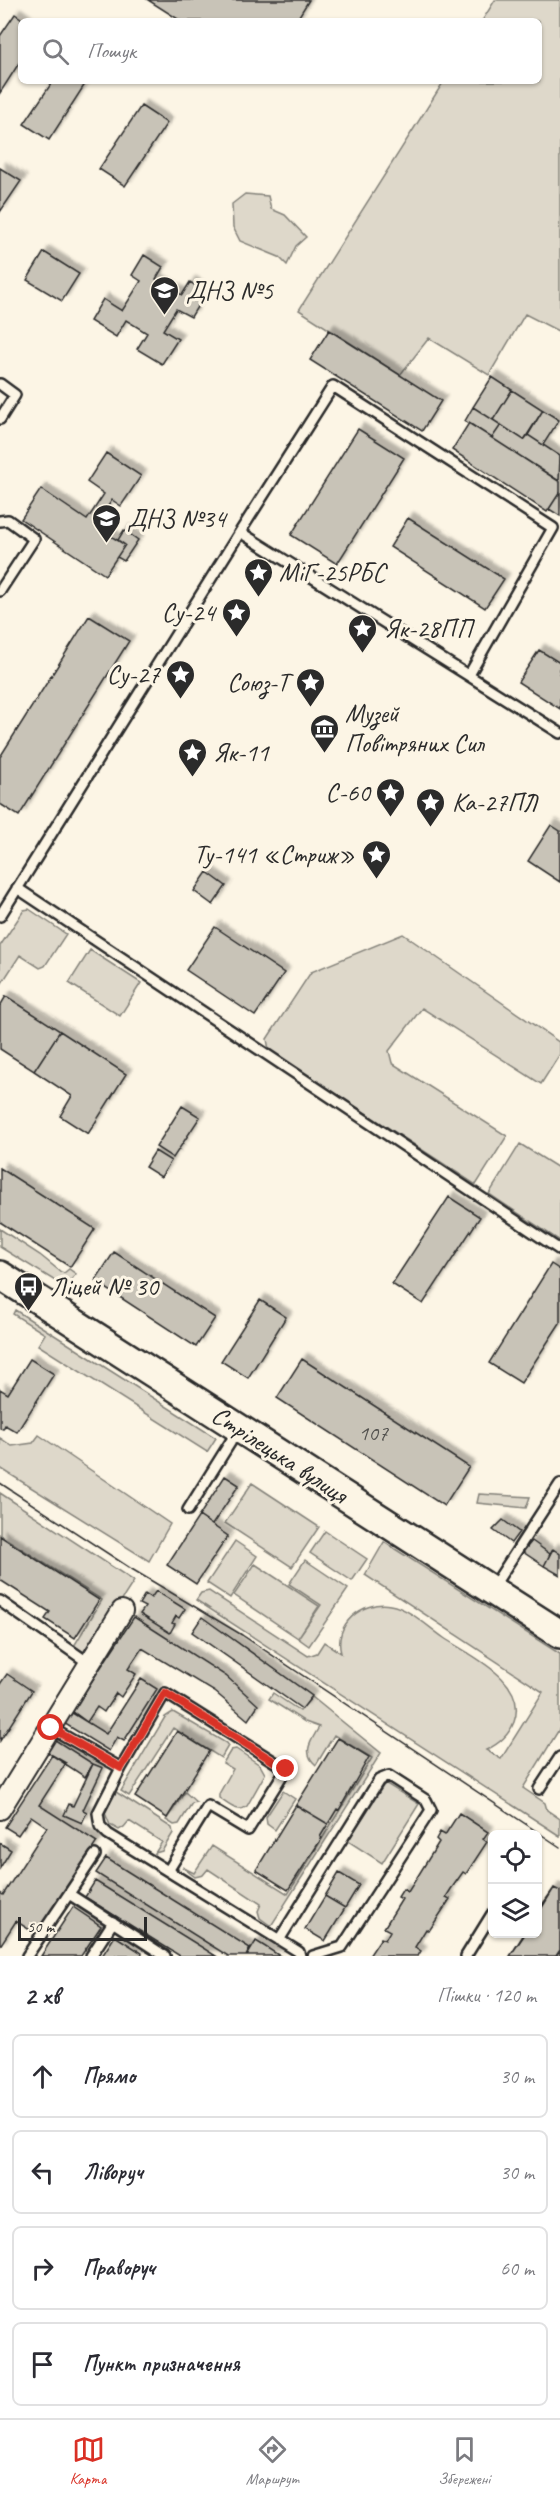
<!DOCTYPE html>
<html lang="uk">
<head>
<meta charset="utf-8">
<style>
  :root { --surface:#fff; --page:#f7f7f7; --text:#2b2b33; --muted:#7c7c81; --line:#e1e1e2; --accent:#d93025 }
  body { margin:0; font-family:Caveat,sans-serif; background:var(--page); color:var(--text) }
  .controls { position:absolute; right:18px; bottom:18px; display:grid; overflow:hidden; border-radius:9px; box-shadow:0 2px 4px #0004 }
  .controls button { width:54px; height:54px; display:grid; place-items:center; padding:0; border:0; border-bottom:2px solid var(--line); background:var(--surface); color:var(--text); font:30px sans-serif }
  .scale { position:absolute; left:18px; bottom:15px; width:129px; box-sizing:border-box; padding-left:6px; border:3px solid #2b2b2b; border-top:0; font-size:16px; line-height:21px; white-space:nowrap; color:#2b2b2b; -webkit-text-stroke:4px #fcf5e5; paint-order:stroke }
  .stop { position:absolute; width:18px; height:18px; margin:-14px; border:4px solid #d93025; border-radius:50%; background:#fff }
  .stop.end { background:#d93025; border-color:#fff; box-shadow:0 2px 6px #0008 }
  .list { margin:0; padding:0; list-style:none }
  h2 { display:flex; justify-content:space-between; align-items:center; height:78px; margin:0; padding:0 24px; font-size:26px }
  h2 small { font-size:20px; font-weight:400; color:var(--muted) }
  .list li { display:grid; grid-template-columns:39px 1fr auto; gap:18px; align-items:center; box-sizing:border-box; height:84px; margin:0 12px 12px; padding:0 12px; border:2px solid var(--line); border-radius:9px }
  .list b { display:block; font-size:22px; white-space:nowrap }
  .list em { font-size:20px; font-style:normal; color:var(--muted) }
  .icon { flex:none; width:33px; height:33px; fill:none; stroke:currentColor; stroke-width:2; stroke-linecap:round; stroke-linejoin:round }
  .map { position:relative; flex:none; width:560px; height:1956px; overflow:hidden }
  .search { position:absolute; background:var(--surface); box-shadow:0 2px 4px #0004; left:18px; right:18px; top:18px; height:66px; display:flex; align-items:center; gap:15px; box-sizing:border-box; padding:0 21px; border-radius:9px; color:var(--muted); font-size:22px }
  .sheet { height:462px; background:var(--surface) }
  nav { display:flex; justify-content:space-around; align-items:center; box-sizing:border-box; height:84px; border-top:2px solid var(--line); background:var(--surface); font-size:16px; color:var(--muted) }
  nav a { display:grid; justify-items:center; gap:3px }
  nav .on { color:var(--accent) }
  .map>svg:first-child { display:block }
  .green { fill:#ded8ca; stroke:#84827a; stroke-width:1.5 }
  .building { fill:#c8c3b7; stroke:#2b2b2b; stroke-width:1.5; filter:url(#shadow) }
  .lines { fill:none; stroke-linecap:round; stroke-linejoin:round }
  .lane-casing { stroke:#2b2b2b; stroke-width:14 }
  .street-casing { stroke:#2b2b2b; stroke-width:24 }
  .secondary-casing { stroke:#2b2b2b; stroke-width:32 }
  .lane { stroke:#fcf5e5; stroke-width:9 }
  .street { stroke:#fcf5e5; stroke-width:20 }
  .secondary { stroke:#fcf5e5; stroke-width:27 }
  .tram { stroke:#2b2b2b; stroke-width:1.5 }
  .route { stroke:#d93025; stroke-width:8 }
  .labels { text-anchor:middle; stroke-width:6; stroke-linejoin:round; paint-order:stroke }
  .number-label { font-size:22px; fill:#52514e }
  .poi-label { font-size:26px; fill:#2b2b2b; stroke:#fcf5e5; text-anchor:start }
  .street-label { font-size:26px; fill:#2b2b2b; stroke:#fcf5e5 }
</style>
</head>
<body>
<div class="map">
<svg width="560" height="1956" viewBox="0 0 560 1956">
  <defs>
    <filter id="shadow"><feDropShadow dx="5.5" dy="-5.5" stdDeviation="1.5" flood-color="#0004"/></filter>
  </defs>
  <rect width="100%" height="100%" fill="#fcf5e5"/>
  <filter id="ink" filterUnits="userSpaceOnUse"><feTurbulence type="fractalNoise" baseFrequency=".0167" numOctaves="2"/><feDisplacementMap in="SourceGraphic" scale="12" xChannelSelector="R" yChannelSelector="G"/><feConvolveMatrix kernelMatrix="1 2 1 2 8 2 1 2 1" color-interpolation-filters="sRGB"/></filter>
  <g filter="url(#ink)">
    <!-- green -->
    <path class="green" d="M495,0H560V332L525,314L489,375L429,338L400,375L299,310L444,81H539V21H482Z
      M245,194L268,196L271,209L285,215L306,237L296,246L287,265L279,257L240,241L233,227L232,204Z
      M29,909L66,934L45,966L40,968L20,955L0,986V946L24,910Z
      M403,934L560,1043V1054L541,1084L422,1008L389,1051L392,1063L507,1136L476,1185L269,1050L267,1039L311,972Z
      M90,950L141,983L120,1016L69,983Z
      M520,1144L560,1169V1241L489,1194Z
      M0,1229L40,1255L61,1272L64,1273L69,1269L76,1274L65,1287L0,1247Z
      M15,1310L216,1438L207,1452L38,1345L45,1334L13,1314Z
      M39,1435L170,1524L149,1561L0,1468V1438L12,1446L33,1443Z
      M252,1483L319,1527L292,1567L225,1523Z
      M0,1493L134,1581L87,1654L74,1646L102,1600L0,1535Z
      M479,1494L530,1497L526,1508L477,1503Z
      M325,1531L367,1559L352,1581L310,1553Z
      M235,1541L257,1556L230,1598L207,1583Z
      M384,1542L560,1654V1728L523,1788L545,1803L547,1810L560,1819V1836L196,1600L201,1593L209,1591L308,1656L317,1653L324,1642L341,1653C333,1625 362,1600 390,1605C409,1608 428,1627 444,1638C471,1656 529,1681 514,1722C509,1735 499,1744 486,1750L501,1759L543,1692L365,1575Z
      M305,1560L348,1589L309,1646L298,1638L321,1605L289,1584Z
      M255,1564L319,1606L298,1638L234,1595Z
      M273,1693L300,1711L312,1697L381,1753L271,1926L260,1918L258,1911L261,1904L208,1869L203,1875L195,1877L182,1867L194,1873L212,1846L288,1894L372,1758L334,1735L316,1765C301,1752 312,1740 319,1727L305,1722L269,1699Z
      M173,1712L226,1743L228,1746L221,1758L173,1728L129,1796L121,1791L165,1717Z
      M236,1749L260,1765L265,1774L247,1806C238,1814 228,1804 219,1798V1794L233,1769L223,1763L231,1750Z
      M385,1783L419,1804L382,1863L348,1841Z
      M283,1791L295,1799L275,1830L267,1824L266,1817Z
      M116,1792L172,1828L173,1833L162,1851L155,1853L162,1842L129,1821L124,1827L119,1830L110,1825L105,1813Z
      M185,1792L196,1802L192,1803L179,1824L174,1825L166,1820Z"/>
    <!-- building -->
    <path class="building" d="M148,0H309L296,21H181Z
      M15,14L25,21H21V60L0,93V36Z
      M53,81H87L49,140L24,124Z
      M141,106L167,123L125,186L99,169Z
      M0,168L21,181L0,212Z
      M44,252L79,274L62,301L27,280Z
      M144,255L163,267L156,279L182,295L190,282L206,292L191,317L176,309L163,330L178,339L162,364L137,349L147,333L126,320L116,337L90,321L103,299L122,311L141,281L132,275Z
      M329,330L441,401L422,431L310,360Z
      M492,377L512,390L493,420L473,407Z
      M512,390L543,410L524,440L493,420Z
      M473,407L501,425L492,438L465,421Z
      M543,410L559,420L543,445L528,435Z
      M469,423L560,482V492L547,512L452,450Z
      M501,425L524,440L528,435L560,456L559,481L492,438Z
      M358,429L404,458L337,564L291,535Z
      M106,453L141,476L121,506L112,500L95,526L125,545L105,575L21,519L41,489L87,520L104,494L87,482Z
      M560,492V516L549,509Z
      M408,518L504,579L485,608L390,547Z
      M124,530L138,540L124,561L117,557L125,545L118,540Z
      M89,616L129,641L19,816L0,804V757Z
      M539,650L560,663V709L518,682Z
      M551,825L560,831V882L528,861Z
      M207,872L226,886L213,905L194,891Z
      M215,927L284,973L255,1016L186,970Z
      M6,996L60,1031L34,1071L0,1049V1006Z
      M60,1031L126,1074L88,1134L60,1116L72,1096L34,1071Z
      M182,1106L200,1117L173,1158L156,1147Z
      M155,1151L171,1161L161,1177L145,1167Z
      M0,1168L95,1229L70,1267L0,1222Z
      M449,1197L480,1217L423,1304L392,1284Z
      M114,1252L215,1318L196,1347L95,1281Z
      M551,1264L560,1270V1323L521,1383L489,1363Z
      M260,1300L286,1317L248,1378L221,1361Z
      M30,1359L54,1374L17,1432L5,1425L3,1429L0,1428V1389L8,1394Z
      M302,1359L469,1467L444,1506L277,1398Z
      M225,1476L239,1485L212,1525L199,1516Z
      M199,1516L228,1536L196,1584L167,1565Z
      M503,1520L519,1532L511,1543L493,1530Z
      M0,1536L99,1600L75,1638L45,1619L50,1612L0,1580Z
      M532,1541L550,1554L544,1566L523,1552Z
      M553,1549L560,1554V1575L544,1566Z
      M156,1591L185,1609L179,1618L176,1616L172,1623L175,1624L170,1633L140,1614L145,1607L139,1604L145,1594L151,1598Z
      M134,1617L226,1676L258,1705L248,1720L215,1692L142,1648L128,1669L136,1674L121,1697L116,1693L104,1712L97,1707L87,1722L72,1711Z
      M202,1617L312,1696L302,1709L192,1632Z
      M7,1674L32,1691L0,1741V1684Z
      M141,1679L157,1689L124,1741L117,1737L109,1751L62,1722L69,1711L106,1734Z
      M177,1731L209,1751L167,1818L135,1797Z
      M52,1738L93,1764L85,1777L44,1750Z
      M338,1738L369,1757L339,1810L337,1809L328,1824L296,1805Z
      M52,1755L66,1763L39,1805L97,1842L36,1934L16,1921L0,1946V1893L3,1895L47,1827L31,1816L18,1835L5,1827Z
      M93,1764L103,1768L83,1810L87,1812L82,1823L64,1815L69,1804L73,1806Z
      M296,1805L328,1824L320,1837L322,1838L288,1890L256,1870Z
      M459,1813L488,1832L483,1839L487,1842L466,1874L463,1872L451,1889L446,1897L450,1899L429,1931L426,1929L415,1947L421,1951L418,1956H369L381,1938L385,1940L390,1931L384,1928L402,1899L398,1897L403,1889L408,1892L439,1842L436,1839L440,1832L445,1835Z
      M0,1843L11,1850L0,1868Z
      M106,1858L250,1948L246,1956H228L96,1873Z
      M339,1873L359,1885L345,1908L325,1896Z
      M95,1881L216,1956H180L85,1897Z
      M554,1888L560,1891V1956H510L524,1934H538V1907L540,1908Z
      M554,1888L560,1891V1950L556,1956H510L525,1934H538V1914Z
      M325,1896L345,1908L325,1941L305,1929Z
      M73,1907L101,1926L81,1956H41Z
      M115,1936L142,1953L141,1956H102Z
      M256,1941L280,1956H247Z"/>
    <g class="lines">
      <defs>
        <path id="lane" d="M0,384L15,395L0,419
          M0,521L8,520L34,539L0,591
          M240,532L333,386L553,528L469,675
          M17,888L560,1250
          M0,916L240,532L560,733
          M188,1510L238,1430
          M499,1578L560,1484
          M0,1601L90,1664
          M51,1728L121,1768
          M539,1789L560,1757
          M168,1871L208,1806L248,1830L286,1769L165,1693L121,1768L98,1813L100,1826L108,1834L299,1952L300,1956
          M69,1894L165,1956
          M279,1940L379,1780L389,1776L426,1800L431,1810L342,1947L313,1956
          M27,1956L95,1855
          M91,1956L113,1922
          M466,1956L492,1914"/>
        <path id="street" d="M0,1809L122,1611"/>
        <path id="secondary" d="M0,1275L560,1634"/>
      </defs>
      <!-- lane casing -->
      <use href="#lane" class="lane-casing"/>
      <!-- street casing -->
      <use href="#street" class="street-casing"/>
      <!-- secondary casing -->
      <use href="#secondary" class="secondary-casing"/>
      <!-- lane -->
      <use href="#lane" class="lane"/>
      <!-- street -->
      <use href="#street" class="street"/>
      <!-- secondary -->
      <use href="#secondary" class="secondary"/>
      <!-- tram -->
      <path class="tram" d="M0,1483L130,1568L242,1635L560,1847"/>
    </g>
  </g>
  <g class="lines" filter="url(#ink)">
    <!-- route -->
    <path class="route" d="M51,1728L121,1768L165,1693L286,1769"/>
  </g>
  <!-- icons -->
  <defs>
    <symbol id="school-pin" viewBox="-11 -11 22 30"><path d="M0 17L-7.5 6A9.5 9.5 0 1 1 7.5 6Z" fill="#2b2b2b" stroke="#fcf5e5"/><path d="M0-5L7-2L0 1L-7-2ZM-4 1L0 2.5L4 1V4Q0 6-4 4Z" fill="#fff"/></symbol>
    <symbol id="sight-pin" viewBox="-11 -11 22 30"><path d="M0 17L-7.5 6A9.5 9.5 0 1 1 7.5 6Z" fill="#2b2b2b" stroke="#fcf5e5"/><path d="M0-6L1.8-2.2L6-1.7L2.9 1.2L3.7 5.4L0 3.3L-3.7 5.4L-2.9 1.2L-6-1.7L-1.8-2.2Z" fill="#fff"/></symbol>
    <symbol id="museum-pin" viewBox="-11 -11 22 30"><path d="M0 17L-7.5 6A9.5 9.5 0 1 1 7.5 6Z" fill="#2b2b2b" stroke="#fcf5e5"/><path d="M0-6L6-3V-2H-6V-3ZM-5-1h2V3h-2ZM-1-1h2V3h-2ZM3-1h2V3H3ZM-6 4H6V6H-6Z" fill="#fff"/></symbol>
    <symbol id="bus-pin" viewBox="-11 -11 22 30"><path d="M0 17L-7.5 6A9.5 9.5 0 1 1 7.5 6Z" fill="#2b2b2b" stroke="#fcf5e5"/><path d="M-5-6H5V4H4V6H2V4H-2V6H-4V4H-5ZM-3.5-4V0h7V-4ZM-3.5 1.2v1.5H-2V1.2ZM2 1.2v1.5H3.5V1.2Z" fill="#fff"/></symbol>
  </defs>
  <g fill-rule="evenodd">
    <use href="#school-pin" x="148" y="274" width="33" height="45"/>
    <use href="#school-pin" x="90" y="502" width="33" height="45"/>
    <use href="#sight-pin" x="242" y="556" width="33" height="45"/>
    <use href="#sight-pin" x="220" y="596" width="33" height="45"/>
    <use href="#sight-pin" x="346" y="612" width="33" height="45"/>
    <use href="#sight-pin" x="164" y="658" width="33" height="45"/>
    <use href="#sight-pin" x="294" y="666" width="33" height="45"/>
    <use href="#museum-pin" x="308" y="712" width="33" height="45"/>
    <use href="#sight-pin" x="176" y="736" width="33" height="45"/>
    <use href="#sight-pin" x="374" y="776" width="33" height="45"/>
    <use href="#sight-pin" x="414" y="786" width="33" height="45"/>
    <use href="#sight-pin" x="360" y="838" width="33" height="45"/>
    <use href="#bus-pin" x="12" y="1270" width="33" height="45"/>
  </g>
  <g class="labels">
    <!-- number labels -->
    <g class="number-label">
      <text x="373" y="1440">107</text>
    </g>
    <!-- poi labels -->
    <g class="poi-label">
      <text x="186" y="299">ДНЗ №5</text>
      <text x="127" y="527">ДНЗ №34</text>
      <text x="279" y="581">МіГ-25РБС</text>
      <text x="215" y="621" text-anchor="end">Су-24</text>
      <text x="384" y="637">Як-28ПП</text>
      <text x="160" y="683" text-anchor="end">Су-27</text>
      <text x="289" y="691" text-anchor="end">Союз-Т</text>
      <text x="345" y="722">Музей<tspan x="345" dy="30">Повітряних Сил</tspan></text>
      <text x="213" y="761">Як-11</text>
      <text x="370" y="801" text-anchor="end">С-60</text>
      <text x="452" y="811">Ка-27ПЛ</text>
      <text x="355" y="863" text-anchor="end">Ту-141 «Стриж»</text>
      <text x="50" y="1295">Ліцей № 30</text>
    </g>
    <!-- street labels -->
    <g class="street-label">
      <text transform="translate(280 1454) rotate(33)" y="9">Стрілецька вулиця</text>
    </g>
  </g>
</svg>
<div class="controls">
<button><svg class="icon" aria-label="locate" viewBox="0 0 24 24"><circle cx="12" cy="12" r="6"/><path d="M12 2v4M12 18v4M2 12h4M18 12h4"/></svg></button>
<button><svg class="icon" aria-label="layers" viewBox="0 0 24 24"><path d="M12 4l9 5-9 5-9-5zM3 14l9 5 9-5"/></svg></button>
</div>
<div class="scale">50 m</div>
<div class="stop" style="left:51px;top:1728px"></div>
<div class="stop end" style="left:286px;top:1769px"></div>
<div class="search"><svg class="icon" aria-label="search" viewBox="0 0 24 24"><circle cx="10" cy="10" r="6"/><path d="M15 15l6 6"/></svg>Пошук</div>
</div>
<section class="sheet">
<h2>2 хв<small>Пішки · 120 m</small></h2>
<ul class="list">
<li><svg class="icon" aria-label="ahead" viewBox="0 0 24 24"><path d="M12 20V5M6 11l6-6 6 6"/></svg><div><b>Прямо</b></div><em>30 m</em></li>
<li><svg class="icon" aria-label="left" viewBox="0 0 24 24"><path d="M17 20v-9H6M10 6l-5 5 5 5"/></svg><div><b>Ліворуч</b></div><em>30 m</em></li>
<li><svg class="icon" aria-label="right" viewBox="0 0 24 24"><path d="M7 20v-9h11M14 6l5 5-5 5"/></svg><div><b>Праворуч</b></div><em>60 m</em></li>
<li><svg class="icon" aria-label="arrive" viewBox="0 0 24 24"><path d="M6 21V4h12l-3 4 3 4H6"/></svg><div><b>Пункт призначення</b></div></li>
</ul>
</section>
<nav>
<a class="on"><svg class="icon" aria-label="map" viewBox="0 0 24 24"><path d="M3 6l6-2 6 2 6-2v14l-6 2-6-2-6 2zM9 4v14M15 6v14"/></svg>Карта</a>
<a><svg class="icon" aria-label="directions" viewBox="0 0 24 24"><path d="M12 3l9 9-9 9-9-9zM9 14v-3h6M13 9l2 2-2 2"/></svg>Маршрут</a>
<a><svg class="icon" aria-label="saved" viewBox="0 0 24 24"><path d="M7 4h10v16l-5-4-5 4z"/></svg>Збережені</a>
</nav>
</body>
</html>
